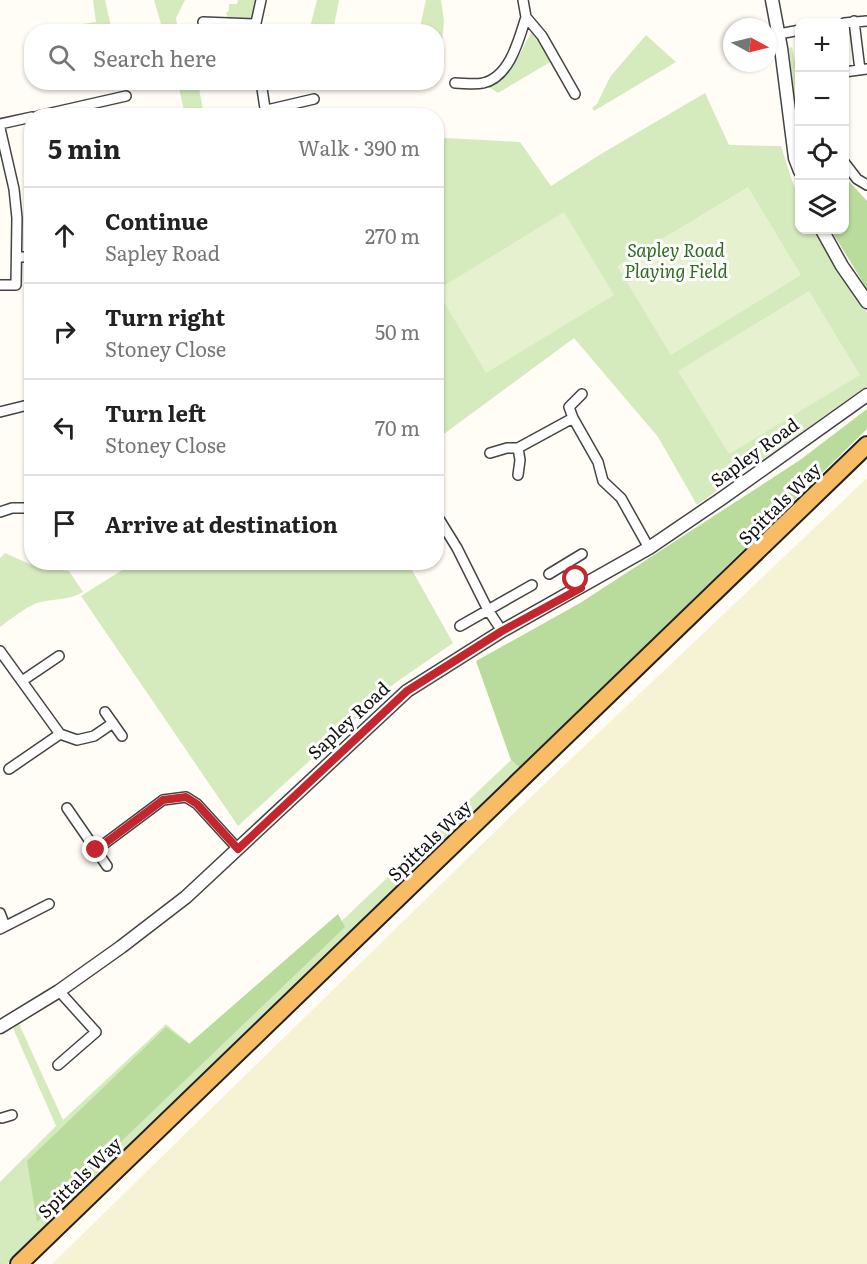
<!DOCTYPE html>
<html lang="en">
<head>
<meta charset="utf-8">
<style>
  :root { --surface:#fff; --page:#f2f2f2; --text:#222; --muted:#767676; --line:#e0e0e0 }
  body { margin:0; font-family:Literata,serif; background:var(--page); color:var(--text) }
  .controls { position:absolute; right:18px; top:18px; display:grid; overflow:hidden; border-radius:12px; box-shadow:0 2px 4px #0004 }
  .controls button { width:54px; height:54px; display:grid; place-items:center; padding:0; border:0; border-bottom:2px solid var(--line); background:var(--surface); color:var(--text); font:30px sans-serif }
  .compass { position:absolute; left:723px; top:18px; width:54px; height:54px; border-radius:50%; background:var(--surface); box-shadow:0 2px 4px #0004; rotate:97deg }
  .stop { position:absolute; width:18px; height:18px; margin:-14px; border:4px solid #c4262e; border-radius:50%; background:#fff }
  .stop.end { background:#c4262e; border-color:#fff; box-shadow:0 2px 6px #0008 }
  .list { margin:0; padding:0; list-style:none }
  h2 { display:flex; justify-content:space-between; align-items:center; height:78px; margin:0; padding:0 24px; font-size:26px }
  h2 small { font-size:20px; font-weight:400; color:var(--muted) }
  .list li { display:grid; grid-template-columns:39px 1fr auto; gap:18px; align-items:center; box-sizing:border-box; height:96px; padding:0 24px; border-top:2px solid var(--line) }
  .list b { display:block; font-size:22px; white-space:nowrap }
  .list p { margin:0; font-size:20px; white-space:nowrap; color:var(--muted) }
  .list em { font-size:20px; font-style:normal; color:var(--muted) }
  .icon { flex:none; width:33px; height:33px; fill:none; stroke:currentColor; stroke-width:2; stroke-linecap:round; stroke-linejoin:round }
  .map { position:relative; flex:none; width:867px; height:1264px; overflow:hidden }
  .search { position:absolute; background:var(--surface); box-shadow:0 2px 4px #0004; left:24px; top:24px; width:420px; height:66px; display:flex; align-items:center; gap:15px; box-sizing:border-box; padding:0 21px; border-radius:24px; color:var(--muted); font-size:22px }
  .panel { position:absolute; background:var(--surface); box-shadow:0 2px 4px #0004; left:24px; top:108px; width:420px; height:462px; border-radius:24px }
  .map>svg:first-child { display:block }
  .farmland { fill:#f6f3d4 }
  .green { fill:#d5ebbd }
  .forest { fill:#b9dc9c }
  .pitch { fill:#e6f2cf }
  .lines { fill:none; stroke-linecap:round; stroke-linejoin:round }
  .minor-casing { stroke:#444; stroke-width:12 }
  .tertiary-casing { stroke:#444; stroke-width:15 }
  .trunk-casing { stroke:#222; stroke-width:20 }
  .minor { stroke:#fff; stroke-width:9 }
  .tertiary { stroke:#fff; stroke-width:12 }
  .trunk { stroke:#f7bc64; stroke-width:16 }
  .route { stroke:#c4262e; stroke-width:8 }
  .labels { text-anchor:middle; stroke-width:6; stroke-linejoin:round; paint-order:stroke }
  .park-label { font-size:18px; font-style:italic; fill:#2f6b1f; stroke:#fff }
  .street-label { font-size:18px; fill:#111; stroke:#fff }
</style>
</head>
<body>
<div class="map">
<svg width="867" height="1264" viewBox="0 0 867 1264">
  <rect width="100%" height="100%" fill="#fffdf5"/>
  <!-- farmland -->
  <path class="farmland" d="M867,478V1264H52L515,812Z"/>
  <!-- green -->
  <path class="green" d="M93,0H105L112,31H37L96,22Z
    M154,0H185L176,18L178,31H163Z
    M238,0H257L254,14L250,19H228L226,13L229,11V4H237Z
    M317,0H339L333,31H309Z
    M426,0H441L444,21L441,54L437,50L436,32L419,31Z
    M532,31L552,61L498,93L489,87L515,63Z
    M646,35L676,62L594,111L592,108L597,104L610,77Z
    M792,47L799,81V134L789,48Z
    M178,83H198L204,115H185Z
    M705,93L729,145L781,146L799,202L800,230H814L830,259L867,312V386L697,505L658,437L574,338L437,439V142L446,138L520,142L551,186L601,154Z
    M5,553L34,566L69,571L83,592C69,601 53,598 37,603C24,608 11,619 0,627V558Z
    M135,562L408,563L453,643L395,683L238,826L81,596Z
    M511,760L520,768L7,1264H0V1182L56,1126L13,1028L19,1024L63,1120L166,1024L202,1054Z"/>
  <!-- forest -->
  <path class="forest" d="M845,177L867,201V289L831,230H844Z
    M867,409V429L520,768L511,760L476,661L580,603L800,460Z
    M338,914L345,927L37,1222L27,1161L166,1027L189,1044Z"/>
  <!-- pitch -->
  <path class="pitch" d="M748,187L801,275L671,355L617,266Z
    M564,212L614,295L486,373L437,290Z
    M809,291L860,375L729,454L678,371Z"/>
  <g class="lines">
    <defs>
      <path id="minor" d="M523,0L526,17L542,36L575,94
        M854,21L860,70
        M203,22L254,24
        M844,23L867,21
        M254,32L261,0
        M779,34L800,30
        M844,72L867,69
        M261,82L266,115
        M455,83C463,83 475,85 483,83C510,77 519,39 526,17
        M267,110L314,99
        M38,116L126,96
        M0,124L32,117
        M0,128L14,189L17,218L16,285H0
        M844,162L857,179L867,185
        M17,257H32
        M582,394L569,407L573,418L598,462L603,481L621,498L649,548
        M0,412L32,404
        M518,448L573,418
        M490,453L507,448H518L520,460L518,475
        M0,512L12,508H32
        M436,514L457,548L488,610L502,631
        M566,564L581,588
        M549,574L582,554
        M460,626L532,585
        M0,651L60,734L77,740L94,736L113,723
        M22,681L59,656
        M105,712L122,736
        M9,769L60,734
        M67,808L107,866
        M96,850L163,800L186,797L197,804L238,849
        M0,913L5,926
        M0,929L49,904
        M58,1065L96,1032L59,991
        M2,1118L12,1115"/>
      <path id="tertiary" d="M772,0L781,48L795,158L800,171
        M822,230L842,266L867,302
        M0,1027L59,991L121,947L186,897L407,691L502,631L649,548L721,499L867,395"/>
      <path id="trunk" d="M19,1264L867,445"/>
    </defs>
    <!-- minor casing -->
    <use href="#minor" class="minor-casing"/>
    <!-- tertiary casing -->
    <use href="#tertiary" class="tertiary-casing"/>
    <!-- trunk casing -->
    <use href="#trunk" class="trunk-casing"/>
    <!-- minor -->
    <use href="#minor" class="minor"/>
    <!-- tertiary -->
    <use href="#tertiary" class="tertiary"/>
    <!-- trunk -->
    <use href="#trunk" class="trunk"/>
  </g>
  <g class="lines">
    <!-- route -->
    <path class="route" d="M96,850L163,800L186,797L197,804L238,849L407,691L502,631L581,588L576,579"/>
  </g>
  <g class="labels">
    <!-- park labels -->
    <g class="park-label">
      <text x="676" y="257">Sapley Road<tspan x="676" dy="21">Playing Field</tspan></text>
    </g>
    <!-- street labels -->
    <g class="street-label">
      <text transform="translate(755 453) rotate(-36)" y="6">Sapley Road</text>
      <text transform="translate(780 504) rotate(-45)" y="6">Spittals Way</text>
      <text transform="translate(349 721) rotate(-43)" y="6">Sapley Road</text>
      <text transform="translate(430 841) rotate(-44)" y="6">Spittals Way</text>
      <text transform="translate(80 1178) rotate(-44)" y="6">Spittals Way</text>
    </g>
  </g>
</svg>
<div class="controls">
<button>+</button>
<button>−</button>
<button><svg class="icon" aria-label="locate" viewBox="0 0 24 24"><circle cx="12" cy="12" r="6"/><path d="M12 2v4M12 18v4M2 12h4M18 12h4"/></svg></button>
<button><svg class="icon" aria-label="layers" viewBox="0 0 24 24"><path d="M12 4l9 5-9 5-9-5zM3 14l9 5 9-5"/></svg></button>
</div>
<svg class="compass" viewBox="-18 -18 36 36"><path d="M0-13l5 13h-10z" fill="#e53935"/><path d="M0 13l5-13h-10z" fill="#767676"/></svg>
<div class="stop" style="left:576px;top:579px"></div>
<div class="stop end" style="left:96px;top:850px"></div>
<div class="search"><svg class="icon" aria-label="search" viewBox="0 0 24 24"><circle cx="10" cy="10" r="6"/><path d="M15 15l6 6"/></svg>Search here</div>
<section class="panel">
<h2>5 min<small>Walk · 390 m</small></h2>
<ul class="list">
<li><svg class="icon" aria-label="ahead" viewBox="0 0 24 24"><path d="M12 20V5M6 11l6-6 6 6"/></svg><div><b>Continue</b><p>Sapley Road</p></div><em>270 m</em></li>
<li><svg class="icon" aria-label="right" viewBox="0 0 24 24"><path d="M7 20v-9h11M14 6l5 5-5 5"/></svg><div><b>Turn right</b><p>Stoney Close</p></div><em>50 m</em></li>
<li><svg class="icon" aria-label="left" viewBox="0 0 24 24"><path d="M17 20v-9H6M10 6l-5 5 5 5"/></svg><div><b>Turn left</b><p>Stoney Close</p></div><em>70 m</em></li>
<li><svg class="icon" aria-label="arrive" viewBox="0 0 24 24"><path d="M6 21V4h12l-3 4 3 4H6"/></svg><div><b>Arrive at destination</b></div></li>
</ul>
</section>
</div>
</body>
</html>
